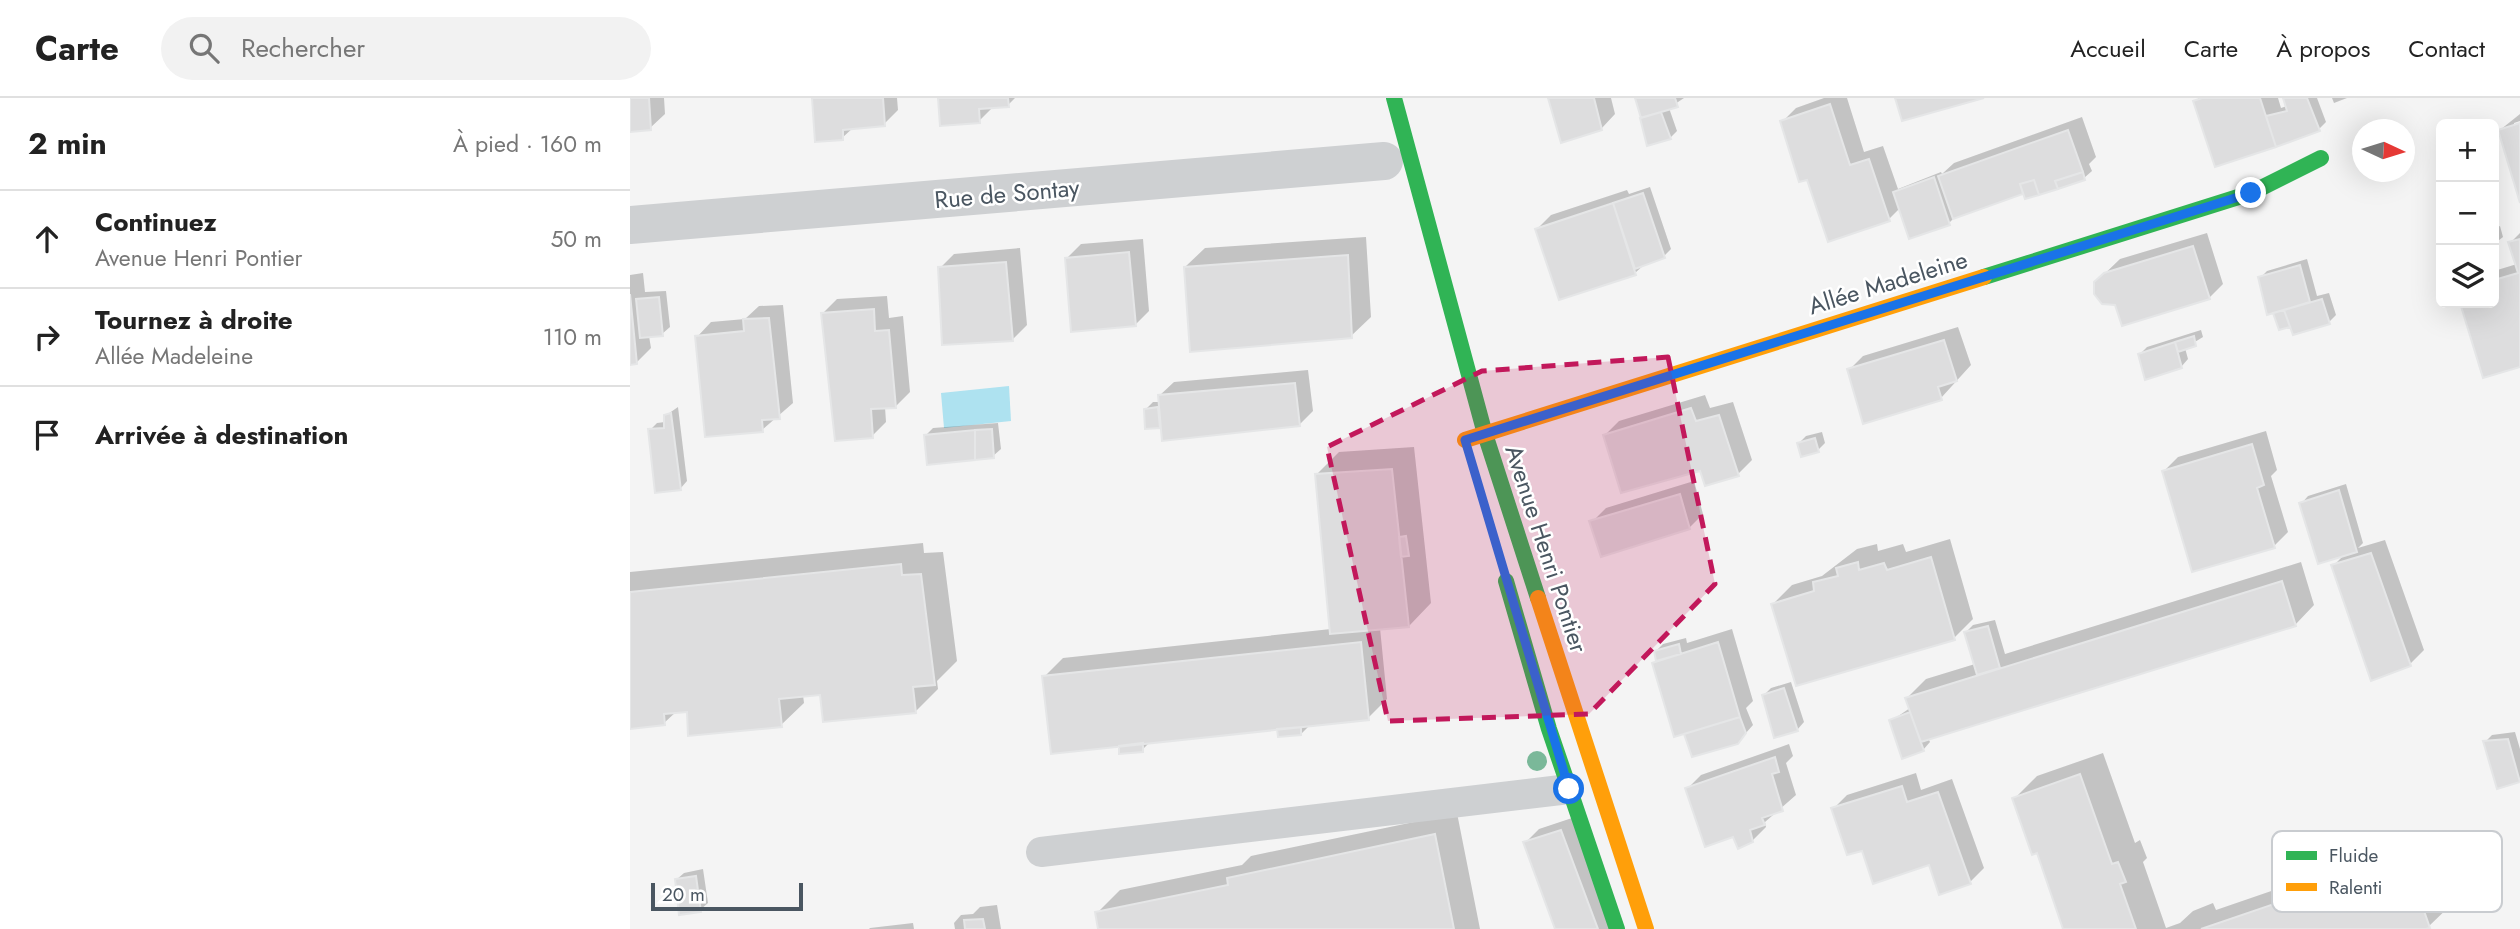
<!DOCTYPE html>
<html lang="fr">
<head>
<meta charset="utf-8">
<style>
  :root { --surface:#fff; --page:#f2f2f2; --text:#222; --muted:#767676; --line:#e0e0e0 }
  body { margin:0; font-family:Jost,sans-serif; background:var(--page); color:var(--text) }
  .controls { position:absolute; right:21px; top:21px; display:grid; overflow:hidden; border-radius:10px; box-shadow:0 7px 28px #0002 }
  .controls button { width:63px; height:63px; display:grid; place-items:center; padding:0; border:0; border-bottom:2px solid var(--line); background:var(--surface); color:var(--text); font:35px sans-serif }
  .compass { position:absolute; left:1722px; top:21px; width:63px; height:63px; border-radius:50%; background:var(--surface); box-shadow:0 7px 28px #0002; rotate:94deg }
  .scale { position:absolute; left:21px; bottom:18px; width:152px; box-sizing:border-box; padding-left:7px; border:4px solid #4a5661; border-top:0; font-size:19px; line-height:24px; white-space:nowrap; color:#4a5661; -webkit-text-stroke:5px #fff; paint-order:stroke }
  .stop { position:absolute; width:21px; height:21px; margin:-16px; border:5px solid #1a73e8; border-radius:50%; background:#fff }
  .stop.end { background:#1a73e8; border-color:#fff; box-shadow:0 2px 7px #0008 }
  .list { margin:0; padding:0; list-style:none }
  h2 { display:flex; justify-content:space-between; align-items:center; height:91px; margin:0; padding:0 28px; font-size:30px }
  h2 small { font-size:23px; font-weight:400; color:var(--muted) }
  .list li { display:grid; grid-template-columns:46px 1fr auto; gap:21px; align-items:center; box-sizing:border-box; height:98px; padding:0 28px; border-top:2px solid var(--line) }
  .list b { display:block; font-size:26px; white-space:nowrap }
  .list p { margin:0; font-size:23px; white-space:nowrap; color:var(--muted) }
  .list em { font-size:23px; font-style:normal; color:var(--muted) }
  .icon { flex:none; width:38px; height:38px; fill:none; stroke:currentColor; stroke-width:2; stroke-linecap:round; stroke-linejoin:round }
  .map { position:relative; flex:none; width:1890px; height:831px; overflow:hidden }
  header { display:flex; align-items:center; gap:42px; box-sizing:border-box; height:98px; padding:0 35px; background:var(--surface); border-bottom:2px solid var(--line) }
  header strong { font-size:33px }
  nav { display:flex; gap:38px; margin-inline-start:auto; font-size:24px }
  .search { width:490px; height:63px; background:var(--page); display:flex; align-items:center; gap:18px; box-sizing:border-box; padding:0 24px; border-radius:38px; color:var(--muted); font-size:26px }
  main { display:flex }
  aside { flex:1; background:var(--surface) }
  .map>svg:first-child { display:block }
  .water { fill:#aee2f0 }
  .shadow { fill:#0003 }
  .building { fill:#ddddde; stroke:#e5e6e7; stroke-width:2 }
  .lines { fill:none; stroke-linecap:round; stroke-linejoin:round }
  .lane { stroke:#ced0d2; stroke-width:30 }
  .street { stroke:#ced0d2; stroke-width:38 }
  .fast { stroke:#30b455; stroke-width:16 }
  .slow { stroke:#ff9f0a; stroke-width:16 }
  .tree { fill:#7ab899 }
  .route { stroke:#1a73e8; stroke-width:9 }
  .marked { fill:#c2185b; fill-opacity:0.2; stroke:#c2185b; stroke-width:5; stroke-dasharray:14 9; stroke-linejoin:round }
  .labels { text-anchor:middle; stroke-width:5; stroke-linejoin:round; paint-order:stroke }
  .street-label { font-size:24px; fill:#4a5661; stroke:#fff }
  .key { fill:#fff; stroke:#c9ccd0; stroke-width:2 }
  .key-label { font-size:19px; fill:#4a5661 }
</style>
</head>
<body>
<header>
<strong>Carte</strong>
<div class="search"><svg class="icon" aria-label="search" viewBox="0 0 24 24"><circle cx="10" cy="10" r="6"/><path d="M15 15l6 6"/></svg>Rechercher</div>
<nav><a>Accueil</a><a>Carte</a><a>À propos</a><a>Contact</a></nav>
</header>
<main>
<aside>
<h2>2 min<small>À pied · 160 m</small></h2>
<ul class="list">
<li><svg class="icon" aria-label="ahead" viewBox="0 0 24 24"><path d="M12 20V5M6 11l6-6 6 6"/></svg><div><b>Continuez</b><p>Avenue Henri Pontier</p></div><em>50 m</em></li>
<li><svg class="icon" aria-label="right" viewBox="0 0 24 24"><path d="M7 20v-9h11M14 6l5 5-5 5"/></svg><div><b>Tournez à droite</b><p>Allée Madeleine</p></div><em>110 m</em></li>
<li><svg class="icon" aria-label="arrive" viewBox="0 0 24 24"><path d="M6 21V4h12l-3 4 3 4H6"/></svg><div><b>Arrivée à destination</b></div></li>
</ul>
</aside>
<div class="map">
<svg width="1890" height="831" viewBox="0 0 1890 831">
  <rect width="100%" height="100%" fill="#f4f4f4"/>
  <!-- water -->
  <path class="water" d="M379,288L381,323L314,330L311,295Z"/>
  <!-- shadow -->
  <path class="shadow" d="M0,0H34L35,16L20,30L0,32Z
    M184,0H267L268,12L254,26L224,29L212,40Z
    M309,0H385L378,7L363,9L349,23Z
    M920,0H981L985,16L971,31Z
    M1007,0H1054L1039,10L1047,33L1040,40Z
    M1194,0H1217L1234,54L1253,48L1268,91L1311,74L1312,76L1324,65L1452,19L1466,59L1459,66L1462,73L1454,80L1394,92L1326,118L1319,125L1270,110L1259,121L1178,80L1152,24L1166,10Z
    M1569,0H1648L1651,10L1657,8L1655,0H1687L1696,24L1689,31L1645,47L1565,4Z
    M1702,0H1717L1704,5Z
    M1890,16V23L1884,25V28L1890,27V98L1870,32Z
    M1020,89L1041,151L1034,158L1016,165L1005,175L930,200L907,131L921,117L997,92L999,96Z
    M1870,128L1873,139L1864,146V130Z
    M1577,135L1593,186L1579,200L1486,205L1465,185L1490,161Z
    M1890,135V267L1854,278L1832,205H1864V173L1887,166L1880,145Z
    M736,139L741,219L721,238L555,169L575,150Z
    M513,141L519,213L505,227L437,160L451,146Z
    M390,150L397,227L383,241L310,170L324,156Z
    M1677,161L1687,198L1699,195L1706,217L1699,224L1650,230L1630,180L1637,173Z
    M13,175L15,194L36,193L40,229L32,236L19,238L21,250L7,264L0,265V177Z
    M257,198L259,220L273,218L280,294L266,308L255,309L256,324L242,338L193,215L207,201Z
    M153,207L163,305L132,332L67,239L81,224L115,221L129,208Z
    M1328,229L1341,267L1311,300L1219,272L1233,258Z
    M1571,232L1573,239L1555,250L1558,261L1551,269L1510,256L1517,249Z
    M678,272L683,313L669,327L532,326L530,328L516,311L523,304H530L529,298L544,284Z
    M1075,297L1080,310L1103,304L1122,362L1108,376L1071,371L975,337L989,323Z
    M48,309L57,383L50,391L20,332L27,325L35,324V318Z
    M368,325L371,351L363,358L296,337L303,330Z
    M1636,333L1647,372L1641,378L1658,434L1644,448L1534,373L1548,359Z
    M1192,334L1195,345L1188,352L1169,345L1176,338Z
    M784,349L801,505L779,528L750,530L757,601L738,620L678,629L671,636L649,630L519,645L512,652L490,647L414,579L433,560L701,531L686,377L709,354Z
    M1064,383L1073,416L1059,430L962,424L976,410Z
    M1716,386L1733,445L1728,450L1755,442L1794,552L1780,566L1703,468L1715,456L1671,406L1678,398Z
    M1320,441L1343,521L1324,540L1143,506L1162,487L1192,478L1227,451L1247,446L1248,453L1273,446L1276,454Z
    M293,445L294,455L313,454L327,563L307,583L308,591L285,614L192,595L173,597L174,605L151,627L59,612L47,613L34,625L0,629V474Z
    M1671,464L1684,507L1665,527L1298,640L1300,644L1293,652L1261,623L1280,610L1277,600L1296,581L1345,566L1336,534L1343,527L1365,522L1375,556Z
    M1102,531L1123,603L1116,610L1123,627L1115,636H1056L1061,632L1024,565L1028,561L1025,554L1033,546L1056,540L1057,545Z
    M1161,584L1174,624L1167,632L1134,597L1141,590Z
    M1885,634L1890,651V682L1868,688L1855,644L1862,637Z
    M1159,646L1163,658L1156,665L1166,697L1135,724L1136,729L1122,743L1057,691L1071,677Z
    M1473,655L1505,745L1510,742L1517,760L1513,764L1536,830L1550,825L1563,813L1583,805L1586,812L1696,774L1710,760L1730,753L1735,762L1799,740L1822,806L1799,828L1791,831H1435L1408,753L1384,701L1407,678Z
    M1286,675L1291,692L1322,681L1354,770L1340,784L1301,765L1234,751L1203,711L1217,697Z
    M827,715L850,831H470L467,815L490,792L612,767L621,758Z
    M945,719L987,831H928L895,745L909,731Z
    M73,771L78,805L70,812L46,782L54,775Z
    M367,807L371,831H325L324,825L331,817L343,816L350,809Z
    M283,825L284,831H239L240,830Z"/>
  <!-- building -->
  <path class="building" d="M0,0H19L21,32L0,34Z
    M182,0H253L255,28L213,32V42L185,44Z
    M308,0H378L379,9L349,11L350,25L310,28Z
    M918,0H964L972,32L931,45Z
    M1005,0H1045L1048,9L1011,20Z
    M1265,0H1354L1272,23Z
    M1572,0H1630L1646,49L1585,69L1563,3Z
    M1653,0H1677L1690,33L1646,49L1636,18L1657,13Z
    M1200,6L1220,67L1239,61L1260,123L1198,144L1177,82L1169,84L1150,23Z
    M1031,14L1041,41L1017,48L1010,20Z
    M1890,25V105L1868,32Z
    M1438,32L1453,74L1425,83L1428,91L1409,97L1404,82L1390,86L1393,96L1323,121L1308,78Z
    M1453,74L1455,82L1428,91L1425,83Z
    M1304,79L1320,127L1279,141L1263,94Z
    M1404,82L1409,97L1395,101L1390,86Z
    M1013,95L1035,160L1005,171L983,105Z
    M983,105L1006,177L929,202L905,131Z
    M1890,141V269L1853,280L1830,205H1864V182L1888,175L1878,144Z
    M1563,148L1580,201L1492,228L1485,207L1472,206L1464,196V184L1474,175Z
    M499,154L506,228L441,234L435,160Z
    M718,157L722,240L560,254L554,169Z
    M376,164L383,243L312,247L308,169Z
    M1670,167L1680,204L1637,217L1628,179Z
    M0,196L7,266L0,267Z
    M29,199L33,238L10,240L6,201Z
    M1692,201L1700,226L1663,237L1654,212Z
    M244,211L245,233L259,232L266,310L241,311L243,340L205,343L191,215Z
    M1654,212L1660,229L1649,232L1643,215Z
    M139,220L150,321L132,322L133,334L75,339L65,238L114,233L113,221Z
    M1564,238L1566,248L1548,254L1545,244Z
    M1314,242L1327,283L1308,289L1312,302L1233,326L1217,271Z
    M1545,244L1552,270L1515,282L1508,256Z
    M665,285L670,328L532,343L528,297Z
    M528,309L530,330L515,331L514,311Z
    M1061,310L1066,323L1089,317L1109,378L1075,388L1070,373L991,395L973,337Z
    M41,315L51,392L25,395L18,331L34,330V317Z
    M362,331L364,360L345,362V332Z
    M345,332V362L297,367L294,337Z
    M1185,340L1189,354L1171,359L1167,345Z
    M1622,346L1634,387L1627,390L1645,450L1562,474L1532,373Z
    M762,371L779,529L700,536L685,376Z
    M1709,392L1727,454L1688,466L1669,405Z
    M1050,396L1060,431L971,459L959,423Z
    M776,438L779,458L771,459L769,439Z
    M1741,455L1781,568L1741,583L1701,467Z
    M1301,459L1325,542L1166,588L1141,506L1184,493L1183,484L1208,478L1206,470L1228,464L1229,472L1254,465L1257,472Z
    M271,466L272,477L291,476L305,587L283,589L286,615L193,624L190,597L149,601L152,629L58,638L57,614L34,616L35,627L0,631V494Z
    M1652,483L1666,528L1291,644L1275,600Z
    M1358,528L1370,570L1347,577L1334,534Z
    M731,544L739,622L421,656L412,578Z
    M1088,544L1110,619L1044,639L1022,565Z
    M1049,546L1051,556L1026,563L1024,553Z
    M1154,590L1168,633L1144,640L1132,597Z
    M1280,614L1294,653L1272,661L1259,622Z
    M1110,619L1116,635L1108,646L1062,659L1054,636Z
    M671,629V637L648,639L647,631Z
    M1878,641L1890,684L1867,691L1853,643Z
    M513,645V654L489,656V648Z
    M1145,659L1149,674L1142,676L1153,713L1132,720L1135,727L1120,732L1123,744L1108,751L1103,739L1075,749L1055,690Z
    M1450,676L1482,766L1488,764L1496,784L1490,786L1506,831H1433L1407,755L1402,757L1382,700Z
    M1272,688L1277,704L1308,694L1341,786L1309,797L1299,767L1243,786L1232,753L1217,757L1201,710Z
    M931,732L968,831H925L893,744Z
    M805,736L824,831H468L465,814L598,787L597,780Z
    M1776,761L1800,830L1796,831H1571L1688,791L1685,783L1707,775L1712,783Z
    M66,778L71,814L49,817L45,781Z
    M353,821L355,831H335L334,822Z"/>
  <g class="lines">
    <!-- lane -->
    <path class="lane" d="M411,754L939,691"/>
    <!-- street -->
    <path class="street" d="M0,127L754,63"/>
    <!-- fast -->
    <path class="fast" d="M764,0L855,336L908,500
      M1354,179L1621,95L1691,60
      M876,483L919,631L987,831"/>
    <!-- slow -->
    <path class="slow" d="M835,342L1354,179
      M908,500L1016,831"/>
  </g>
  <!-- trees -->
  <circle class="tree" cx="907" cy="663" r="10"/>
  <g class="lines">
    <!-- route -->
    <path class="route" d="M939,691L835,342L1621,95"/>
  </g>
  <!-- marked area -->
  <path class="marked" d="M1038,259L1085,486L959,616L758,623L697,349L852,273Z"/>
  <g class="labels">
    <!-- street labels -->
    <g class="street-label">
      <text transform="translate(377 96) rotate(-5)" y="8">Rue de Sontay</text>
      <text transform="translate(1258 185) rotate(-17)" y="8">Allée Madeleine</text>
      <text transform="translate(916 451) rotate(72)" y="8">Avenue Henri Pontier</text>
    </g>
  </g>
  <!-- legend -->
  <rect x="1642" y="733" width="230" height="81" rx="10" class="key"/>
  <rect x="1656" y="753" width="31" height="9" fill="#30b455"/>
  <rect x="1656" y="785" width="31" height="8" fill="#ff9f0a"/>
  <g class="key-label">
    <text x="1699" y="764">Fluide</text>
    <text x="1699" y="796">Ralenti</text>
  </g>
</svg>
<div class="controls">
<button>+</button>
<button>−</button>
<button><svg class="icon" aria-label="layers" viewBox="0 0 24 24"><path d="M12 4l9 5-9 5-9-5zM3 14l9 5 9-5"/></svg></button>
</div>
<svg class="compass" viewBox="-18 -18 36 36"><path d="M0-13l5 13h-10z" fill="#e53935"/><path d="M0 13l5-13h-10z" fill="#767676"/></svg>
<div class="scale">20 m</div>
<div class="stop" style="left:939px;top:691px"></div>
<div class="stop end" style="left:1621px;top:95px"></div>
</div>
</main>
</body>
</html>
